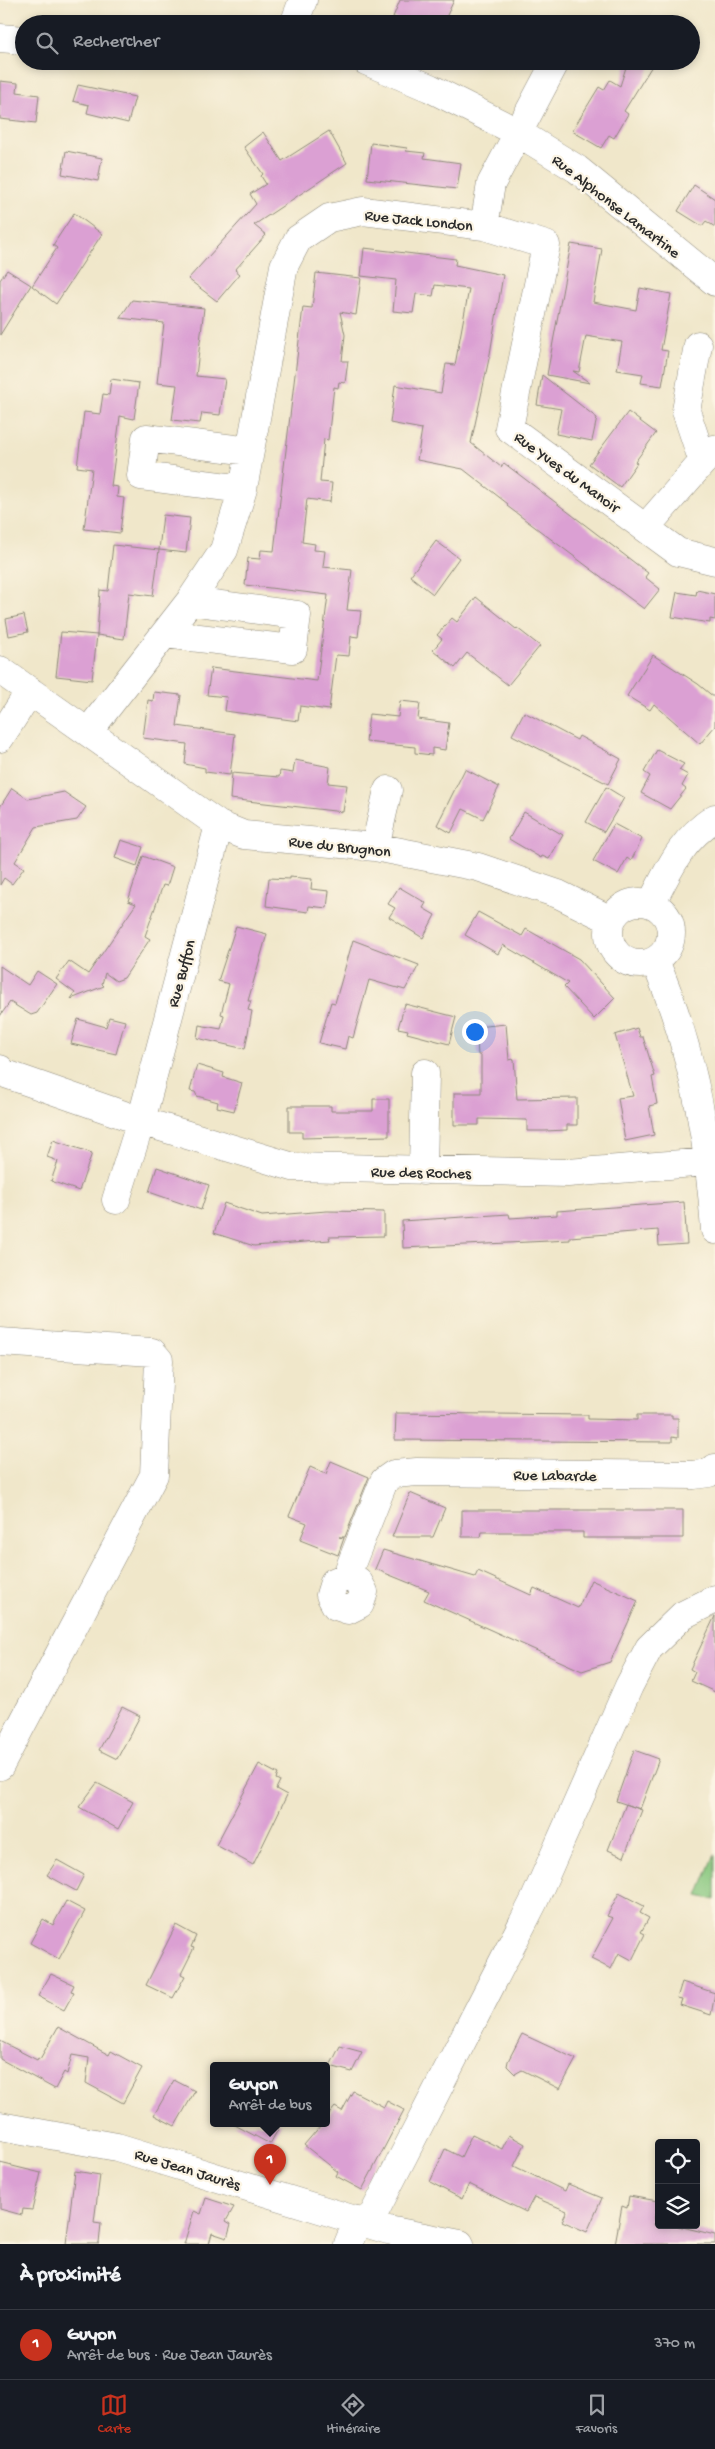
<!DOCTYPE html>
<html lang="fr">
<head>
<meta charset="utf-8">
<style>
  :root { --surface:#171b24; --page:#242831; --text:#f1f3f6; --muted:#9ea1a6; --line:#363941; --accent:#c8321e }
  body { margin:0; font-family:"Gochi Hand",sans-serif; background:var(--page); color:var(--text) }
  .controls { position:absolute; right:15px; bottom:15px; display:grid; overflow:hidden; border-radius:5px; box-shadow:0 2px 8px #0003 }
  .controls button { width:45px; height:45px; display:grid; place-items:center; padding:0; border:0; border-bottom:1px solid var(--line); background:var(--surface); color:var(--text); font:25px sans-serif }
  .you { position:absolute; left:474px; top:1031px; width:18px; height:18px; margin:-12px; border:4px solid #fff; border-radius:50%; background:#1a73e8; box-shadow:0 0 0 8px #1a73e833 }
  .badge { display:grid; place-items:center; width:32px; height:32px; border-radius:50%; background:var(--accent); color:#fff; font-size:16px; font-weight:700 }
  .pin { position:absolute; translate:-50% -41px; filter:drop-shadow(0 1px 2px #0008) }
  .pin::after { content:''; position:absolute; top:26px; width:18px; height:15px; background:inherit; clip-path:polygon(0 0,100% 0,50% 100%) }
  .popup { position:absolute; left:210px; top:2062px; width:120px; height:65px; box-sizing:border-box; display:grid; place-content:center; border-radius:5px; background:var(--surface); filter:drop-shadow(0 1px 4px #0005); font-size:16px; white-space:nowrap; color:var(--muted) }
  .popup b { font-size:19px; color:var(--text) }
  .popup::after { content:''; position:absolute; left:50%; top:100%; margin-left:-10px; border:10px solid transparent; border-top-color:var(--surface) }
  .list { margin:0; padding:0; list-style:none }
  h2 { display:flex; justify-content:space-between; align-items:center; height:65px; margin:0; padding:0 20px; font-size:21px }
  h2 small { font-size:16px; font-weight:400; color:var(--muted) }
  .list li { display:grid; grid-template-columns:32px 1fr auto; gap:15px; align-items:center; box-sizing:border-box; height:70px; padding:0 20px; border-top:1px solid var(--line) }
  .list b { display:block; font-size:19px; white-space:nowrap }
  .list p { margin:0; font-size:16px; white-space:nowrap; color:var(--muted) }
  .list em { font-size:16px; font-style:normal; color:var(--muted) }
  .icon { flex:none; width:28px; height:28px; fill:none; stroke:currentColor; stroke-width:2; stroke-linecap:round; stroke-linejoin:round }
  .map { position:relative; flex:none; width:715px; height:2244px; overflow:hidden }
  .search { position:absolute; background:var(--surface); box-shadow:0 2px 8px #0003; left:15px; right:15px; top:15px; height:55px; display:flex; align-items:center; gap:12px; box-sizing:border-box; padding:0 18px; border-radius:28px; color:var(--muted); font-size:19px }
  .sheet { height:135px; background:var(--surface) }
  nav { display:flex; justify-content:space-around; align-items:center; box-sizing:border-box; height:70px; border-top:1px solid var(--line); background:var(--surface); font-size:14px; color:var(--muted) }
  nav a { display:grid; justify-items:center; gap:2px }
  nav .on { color:var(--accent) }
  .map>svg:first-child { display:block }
  .green { fill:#89c880; stroke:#5a7a56 }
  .building { fill:#dba0d3 }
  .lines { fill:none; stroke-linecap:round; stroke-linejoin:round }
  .minor-casing { stroke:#8e897a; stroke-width:29 }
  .minor { stroke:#fff; stroke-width:28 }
  .labels { text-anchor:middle; stroke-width:4.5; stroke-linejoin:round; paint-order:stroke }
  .street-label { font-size:16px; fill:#2b2b2b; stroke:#fcf5e5 }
</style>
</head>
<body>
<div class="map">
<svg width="715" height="2244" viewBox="0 0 715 2244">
  <rect width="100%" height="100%" fill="#fcf5e5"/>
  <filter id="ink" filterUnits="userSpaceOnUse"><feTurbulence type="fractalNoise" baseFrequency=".02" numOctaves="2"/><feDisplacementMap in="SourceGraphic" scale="10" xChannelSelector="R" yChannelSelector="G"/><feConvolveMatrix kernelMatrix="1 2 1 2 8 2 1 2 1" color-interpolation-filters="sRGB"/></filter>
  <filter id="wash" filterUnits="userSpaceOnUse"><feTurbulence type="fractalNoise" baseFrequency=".0096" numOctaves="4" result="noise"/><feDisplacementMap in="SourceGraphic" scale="20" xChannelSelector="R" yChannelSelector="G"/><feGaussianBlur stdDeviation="1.12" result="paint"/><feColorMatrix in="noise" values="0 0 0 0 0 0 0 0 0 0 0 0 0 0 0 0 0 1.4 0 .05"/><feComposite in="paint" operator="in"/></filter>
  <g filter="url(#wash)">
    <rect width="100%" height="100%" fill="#f0e7ca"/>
    <!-- green -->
    <path class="green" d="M715,1854V1900L698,1896Z"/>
    <g id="blocks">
      <!-- building -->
      <path class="building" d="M400,0H454L443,24H408L393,17Z
        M628,61H655L624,111L628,114L614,138L609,135L601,148L572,131L599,87L604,90L610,80L620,86Z
        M0,81L18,83L17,92L39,95L36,123L0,119Z
        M78,85L135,97L128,123L87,113L89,105L73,101Z
        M329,131L347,163L254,225L266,235L235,270L240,274L217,301L188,279L256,204L250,194L266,184L261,176L263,174L244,147L263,132L282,161Z
        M371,143L407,148L406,151L425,153L424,158L461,163L457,189L367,179Z
        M66,151L102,158L98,181L62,174Z
        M694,185L715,199V227L706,221L702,226L678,211Z
        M74,213L102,234L56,304L32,286L57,248L53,245Z
        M571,244L602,249L593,302L636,310L640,288L671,294L661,350L668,351L662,386L641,383L643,374L617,370L622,342L586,336L579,372L573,371L590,383L547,375Z
        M364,248L456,259L455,265L503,275L490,354L471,443L501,467L504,463L648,573L645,577L660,589L644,609L507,506L508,504L463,469L417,460L422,429L390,423L395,385L441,393L446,364L455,365L469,289L435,285L433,296L416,294L413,313L393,311L396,280L361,276Z
        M7,270L31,285L0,335V280Z
        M316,273L361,278L356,315L340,312L345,335L342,361H348L345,383L339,382L338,388L334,387L328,440L324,439L320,482L332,483L330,502L307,499L302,542L315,544L314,550L325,551L323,567L352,570L347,610L361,611L358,637L351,636L349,656L336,655L329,710L300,706L298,721L225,711L227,697L207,695L211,668L317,681L328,595L245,585L248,558L260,559L261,550L274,551L303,307L312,308Z
        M132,300L204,308L196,376L225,379L220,415L202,413L200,423L172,420L177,385L157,383L164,323L120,318Z
        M542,375L597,418L592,441L556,434L561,409L537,405Z
        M111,379L139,383L134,419L120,416L119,425L111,486L118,487L117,497L124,498L120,533L84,529L92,469L77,467L84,412L100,414L103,394L109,395Z
        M628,412L656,433L635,462L637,463L620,487L589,464Z
        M163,515L190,518L186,553L159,550Z
        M436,541L459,558L433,594L410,576Z
        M113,545L159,550L153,596L129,593L124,639L97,635L100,590L108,591Z
        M697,590L715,594V620L710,619V623L672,617L677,592L696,595Z
        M476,597L516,629L517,628L540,646L508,685L467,653L455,668L433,650L442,639L437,635L452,618L457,622Z
        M24,615L28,632L9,636L6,619Z
        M61,632L97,635L92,680L56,676Z
        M653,655L698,684L715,698V726L700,744L654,704L650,710L627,696Z
        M154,692L181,695L177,726L235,734L230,775L205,772V768L185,764L187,744L143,738L148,700L153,701Z
        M400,701L420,703L418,719L449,723L445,750L432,748V755L415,753V747L366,742L369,714L398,717Z
        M524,712L577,740L579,736L621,759L608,784L512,735Z
        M657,750L684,764L679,770L688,775L682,786L686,789L670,809L641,793L650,776L644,772Z
        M295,760L330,767L328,783L347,785L343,812L230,799L232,773L279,777L280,771L293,773Z
        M465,769L499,787L483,819L463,809L451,833L437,825Z
        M606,787L624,798L604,832L586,822Z
        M12,788L28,799L64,792L86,807L77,820L36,827L15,862L24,868L12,884L4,878L0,885V807Z
        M524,812L563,835L549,859L542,856L541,858L509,839Z
        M614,824L642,839L631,861L627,858L618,874L593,861Z
        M121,840L143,847L137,866L115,858Z
        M143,856L173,867L167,886L163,885L145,936L150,939L124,978L116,981L105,973L102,984L104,986L71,999L75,993L56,979L69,961L88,974L136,904L128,901Z
        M290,877L312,879L311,889L329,891L327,908L309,906L308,912L266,906L269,878L290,879Z
        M399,887L426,903L423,908L435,915L423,938L389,917L395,908L388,904Z
        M478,912L522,936L526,929L579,959L615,998L594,1019L564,987L568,983L503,945L498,954L465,935Z
        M236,926L267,934L248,1001H251L248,1010L252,1011L245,1049L197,1038L199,1025L221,1029L224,1015L221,1014L229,984L218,981Z
        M353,940L419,965L405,990L369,980L353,1038L348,1036L345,1049L319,1043L331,1002L335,1003Z
        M0,966L28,985L37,971L57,984L37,1013L31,1015L10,1002L0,1016Z
        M405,1004L456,1017L449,1044L407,1033L408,1030L398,1028Z
        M109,1017L125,1021L116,1054L71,1044L78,1019L106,1027Z
        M506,1024L509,1060L514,1059L517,1099L577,1098V1125H567V1130L545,1131H527V1120L479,1119V1125H454V1093H481V1055H478L476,1027Z
        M637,1028L640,1037H643L655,1076L652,1077L657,1104L649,1106L654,1135L625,1141L618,1098L633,1096L615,1035Z
        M197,1065L224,1073L223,1077L242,1083L234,1111L217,1107L218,1102L197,1096L195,1092L190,1091Z
        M373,1099H389V1136L302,1138V1132H289V1106H331V1111H373Z
        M53,1140L92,1153L79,1191L51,1181L58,1161L47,1157Z
        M157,1167L209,1185L201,1210L149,1192Z
        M684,1202L687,1244L659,1246L658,1230L570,1237V1240L403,1248L402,1221L509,1214L510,1218L557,1215V1211Z
        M224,1203L262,1216L327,1211L384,1212V1236L329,1237L330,1240L254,1246L214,1233Z
        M396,1413L588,1415V1419L637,1420V1415H672V1418H678V1438L672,1437V1442L395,1440Z
        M331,1461L369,1477L345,1537H339L344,1538L338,1555L300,1540L307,1523L289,1516L310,1467L326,1474Z
        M410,1493L445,1508L433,1537H392Z
        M462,1510H683V1538H583V1532H482L481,1537H462Z
        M383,1550L475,1577L478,1571L531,1595L534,1588L578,1608L591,1580L638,1601L610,1662L582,1671L424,1600L429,1591L375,1569Z
        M715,1616V1692L691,1681L695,1672L690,1669Z
        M122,1707L140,1716L117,1759L99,1750Z
        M634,1750L659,1759L640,1809L616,1801Z
        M259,1764L278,1774L276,1779L280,1781L276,1789L287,1795L253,1865L216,1845Z
        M97,1783L133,1802L118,1829L79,1807Z
        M626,1804L642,1810L624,1857L608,1850Z
        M57,1860L84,1875L76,1891L47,1875Z
        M619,1893L644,1906L640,1913L649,1918L641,1932L645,1934L632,1960L619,1953L611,1969L591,1959L613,1918L607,1916Z
        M66,1901L85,1911L59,1959L30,1943L43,1919L53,1925Z
        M176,1925L196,1936L191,1947L194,1948L181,1974L185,1976L173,1998L146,1985Z
        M51,1974L74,1985L71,1991L74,1992L64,2010L38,1996Z
        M682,1982L715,1993L711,2015L680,2005L682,1999L677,1998Z
        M58,2027L109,2055L111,2051L142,2068L123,2103L86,2083L89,2058L72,2055L67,2074L64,2072L55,2089L0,2059V2041L37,2060L38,2058L40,2059Z
        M522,2034L576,2059L560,2089L522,2070L515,2074L507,2066L508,2061Z
        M340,2046L362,2052L352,2072L330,2066Z
        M174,2080L195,2091L175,2126L154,2115Z
        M353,2091L384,2107L387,2101L404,2110L362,2190L336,2176L338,2172L304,2145L322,2124H326V2118L335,2107L342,2111Z
        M233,2124H281L270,2144Z
        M472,2134L502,2149L509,2135L525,2144L514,2166L565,2191L568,2184L602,2198L587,2232L562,2221L567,2211L534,2197L526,2212L469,2184L462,2199L430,2182L445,2149L461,2157Z
        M0,2163L41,2173L32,2210L23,2209L22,2215L0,2209Z
        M75,2171L100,2175L94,2222L101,2223L99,2244H66Z
        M629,2196L658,2201L653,2225H674L715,2235V2244H615L622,2206L627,2208Z
        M206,2198L234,2207L226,2221L231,2224L227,2238L212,2233L209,2244H184L194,2211L201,2214Z"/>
    </g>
  </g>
  <g filter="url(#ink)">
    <use href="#blocks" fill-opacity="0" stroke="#8e897a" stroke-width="1"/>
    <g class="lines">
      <defs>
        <path id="minor" d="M294,24L303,0
          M0,38L24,40
          M366,61L430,88L517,132L577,169L715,282
          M484,226L546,245L509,428L678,552L715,561
          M698,345L686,411L703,462
          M243,489L141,476L146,438L250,451
          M646,527L714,449
          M165,634L293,649L297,615L190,601
          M0,670L219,825L244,835L375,847L478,867L558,894L611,920
          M88,732L190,601L224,550L243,489L284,266L298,239L329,218L363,211L484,226L491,184L556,61
          M0,738L30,691
          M375,847L388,790
          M609 933a31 31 0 1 1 62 0a31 31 0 1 1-62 0Z
          M651,904C670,868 680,841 715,818
          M655,961C691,1044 709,1140 715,1230
          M0,1069L3,1073L141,1121L293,1167L568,1173L707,1162
          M423,1171L425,1073
          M116,1200L141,1121L219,825
          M0,1342L152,1352L159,1360L154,1475L0,1766
          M346,1577L358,1581L364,1592L360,1604L348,1610L336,1606L330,1595L334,1582L346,1577L384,1481L394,1474L417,1472L694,1475L709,1473L715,1468
          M0,2126L117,2147L388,2230L460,2244
          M369,2223L534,1901L629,1686L649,1648L683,1615L715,1599
          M348,2244L358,2220"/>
      </defs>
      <!-- minor casing -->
      <use href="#minor" class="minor-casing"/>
      <!-- minor -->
      <use href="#minor" class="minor"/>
    </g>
  </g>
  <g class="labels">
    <!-- street labels -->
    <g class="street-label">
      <text transform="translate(617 205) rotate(38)" y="6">Rue Alphonse Lamartine</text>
      <text transform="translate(419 219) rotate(6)" y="6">Rue Jack London</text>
      <text transform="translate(568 471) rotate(36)" y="6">Rue Yves du Manoir</text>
      <text transform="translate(340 845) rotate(6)" y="6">Rue du Brugnon</text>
      <text transform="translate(180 973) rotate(-75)" y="6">Rue Buffon</text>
      <text transform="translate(421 1171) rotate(1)" y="6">Rue des Roches</text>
      <text transform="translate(555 1474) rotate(1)" y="6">Rue Labarde</text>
      <text transform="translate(188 2168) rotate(17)" y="6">Rue Jean Jaurès</text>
    </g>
  </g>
</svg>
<div class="controls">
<button><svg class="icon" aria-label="locate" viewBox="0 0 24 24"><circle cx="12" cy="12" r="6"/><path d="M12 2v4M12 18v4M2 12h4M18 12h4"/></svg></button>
<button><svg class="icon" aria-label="layers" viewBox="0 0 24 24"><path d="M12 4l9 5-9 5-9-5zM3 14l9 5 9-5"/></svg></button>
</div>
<div class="you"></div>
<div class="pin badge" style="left:270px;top:2185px">1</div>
<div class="popup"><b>Guyon</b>Arrêt de bus</div>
<div class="search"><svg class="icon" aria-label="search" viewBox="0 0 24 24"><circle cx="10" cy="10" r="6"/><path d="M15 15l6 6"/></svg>Rechercher</div>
</div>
<section class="sheet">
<h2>À proximité<small></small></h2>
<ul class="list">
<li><span class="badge">1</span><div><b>Guyon</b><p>Arrêt de bus · Rue Jean Jaurès</p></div><em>370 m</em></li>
</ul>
</section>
<nav>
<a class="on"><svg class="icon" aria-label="map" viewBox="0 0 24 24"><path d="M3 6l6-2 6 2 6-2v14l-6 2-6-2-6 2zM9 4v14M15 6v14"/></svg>Carte</a>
<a><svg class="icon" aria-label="directions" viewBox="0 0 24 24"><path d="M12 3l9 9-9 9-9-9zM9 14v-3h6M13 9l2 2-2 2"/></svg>Itinéraire</a>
<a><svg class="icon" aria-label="saved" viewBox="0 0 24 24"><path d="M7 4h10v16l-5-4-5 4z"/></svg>Favoris</a>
</nav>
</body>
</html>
